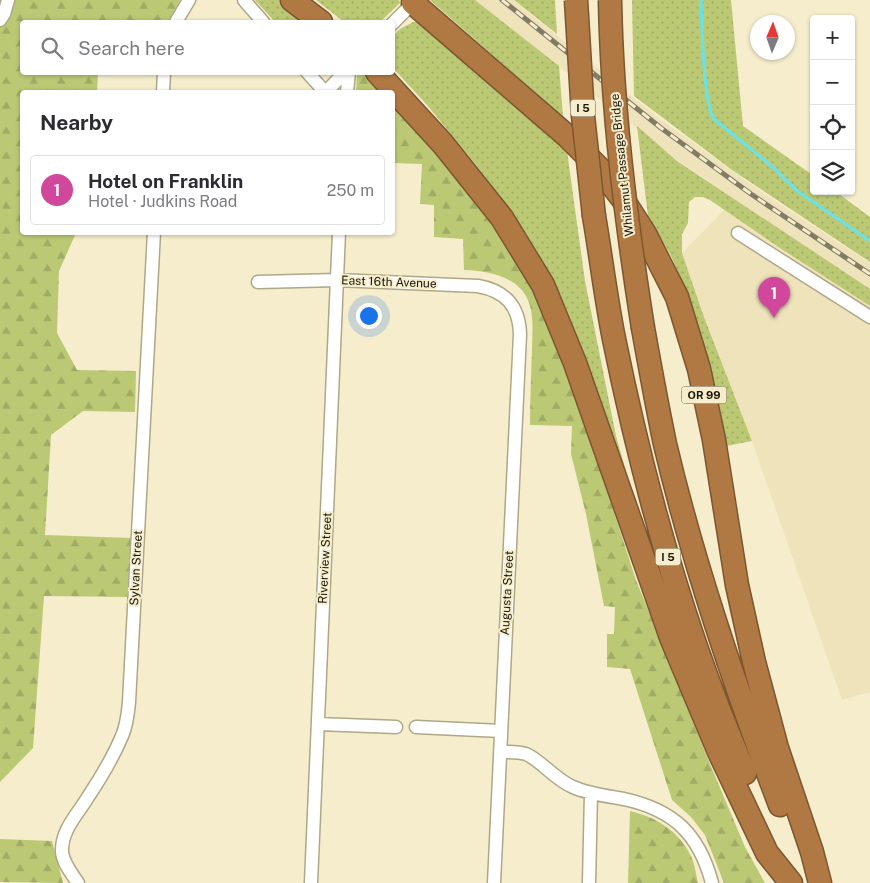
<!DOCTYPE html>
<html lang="en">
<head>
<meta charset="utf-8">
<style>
  :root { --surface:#fff; --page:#f7f7f7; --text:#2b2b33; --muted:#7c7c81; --line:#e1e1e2; --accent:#ea580c }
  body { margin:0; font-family:"Public Sans",sans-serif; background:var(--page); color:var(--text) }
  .controls { position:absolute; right:15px; top:15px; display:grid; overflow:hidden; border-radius:5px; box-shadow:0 1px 4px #0004 }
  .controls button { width:45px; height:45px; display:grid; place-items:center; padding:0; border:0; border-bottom:1px solid var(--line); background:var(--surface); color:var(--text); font:25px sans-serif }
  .compass { position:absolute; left:750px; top:15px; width:45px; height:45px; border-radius:50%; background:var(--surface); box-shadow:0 1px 4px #0004; rotate:2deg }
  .you { position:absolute; left:368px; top:315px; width:18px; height:18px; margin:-12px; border:4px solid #fff; border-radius:50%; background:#1a73e8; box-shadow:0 0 0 8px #1a73e833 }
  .badge { display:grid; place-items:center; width:32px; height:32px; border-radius:50%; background:var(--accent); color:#fff; font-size:16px; font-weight:700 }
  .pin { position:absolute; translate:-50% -41px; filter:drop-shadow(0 1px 2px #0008) }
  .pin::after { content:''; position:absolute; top:26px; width:18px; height:15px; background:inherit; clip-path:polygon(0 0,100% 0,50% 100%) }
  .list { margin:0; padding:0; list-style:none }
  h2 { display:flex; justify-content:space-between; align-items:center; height:65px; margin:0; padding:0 20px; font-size:21px }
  h2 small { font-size:16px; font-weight:400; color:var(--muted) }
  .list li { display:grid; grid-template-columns:32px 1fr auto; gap:15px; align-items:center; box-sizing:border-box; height:70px; margin:0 10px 10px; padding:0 10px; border:1px solid var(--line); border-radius:5px }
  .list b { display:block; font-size:19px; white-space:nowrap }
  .list p { margin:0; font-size:16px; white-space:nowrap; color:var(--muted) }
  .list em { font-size:16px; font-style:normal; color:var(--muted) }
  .icon { flex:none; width:28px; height:28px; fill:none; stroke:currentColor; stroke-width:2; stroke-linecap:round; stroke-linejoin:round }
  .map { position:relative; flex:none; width:870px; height:883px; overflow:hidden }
  .search { position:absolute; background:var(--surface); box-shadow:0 1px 4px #0004; left:20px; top:20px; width:375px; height:55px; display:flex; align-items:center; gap:12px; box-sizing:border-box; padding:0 18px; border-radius:5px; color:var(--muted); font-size:19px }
  .panel { position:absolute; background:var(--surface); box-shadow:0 1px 4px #0004; left:20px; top:90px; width:375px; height:145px; border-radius:5px }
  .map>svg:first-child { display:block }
  .built { fill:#eee3bb }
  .grass { fill:url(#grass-dots) }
  .forest { fill:url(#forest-firs) }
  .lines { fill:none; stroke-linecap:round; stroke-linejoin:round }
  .stream { stroke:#65e4ef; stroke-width:3 }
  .street-casing { stroke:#afa787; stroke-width:15 }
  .highway-casing { stroke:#7c5630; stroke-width:25 }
  .street { stroke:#fff; stroke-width:12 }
  .highway { stroke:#b07944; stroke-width:22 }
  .rail-casing { stroke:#827b65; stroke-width:5 }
  .rail { stroke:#f6edcc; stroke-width:3; stroke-dasharray:9; stroke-linecap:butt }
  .highway-bridge-casing { stroke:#7c5630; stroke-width:25; stroke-linecap:butt }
  .highway-bridge { stroke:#b07944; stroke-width:22 }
  .labels { text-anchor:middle; stroke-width:4; stroke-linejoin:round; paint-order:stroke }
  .shield { fill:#f6edcc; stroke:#5c5644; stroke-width:1 }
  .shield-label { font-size:11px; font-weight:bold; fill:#1a160a }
  .street-label { font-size:12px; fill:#1a160a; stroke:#f6edcc }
</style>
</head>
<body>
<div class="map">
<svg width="870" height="883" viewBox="0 0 870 883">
  <defs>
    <pattern id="grass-dots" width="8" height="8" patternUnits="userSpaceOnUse" patternTransform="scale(1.25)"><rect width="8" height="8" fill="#bbc975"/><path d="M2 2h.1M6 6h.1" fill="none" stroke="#a0ac64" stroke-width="1.8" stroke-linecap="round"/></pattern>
    <pattern id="forest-firs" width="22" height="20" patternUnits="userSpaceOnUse" patternTransform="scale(1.25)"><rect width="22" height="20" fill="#bbc975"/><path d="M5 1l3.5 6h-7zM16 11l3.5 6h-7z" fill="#a0ac64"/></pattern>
  </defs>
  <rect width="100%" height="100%" fill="#f6edcc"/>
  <!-- built -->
  <path class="built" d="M475,0H513L656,116L763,193L870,263V290L673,157Z
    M724,210L870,306V692L842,700L752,441L704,317L682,253Z"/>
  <!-- grass -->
  <path class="grass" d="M255,0H280L309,22H275Z
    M316,0H399L400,3L380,22H344Z
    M430,0H475L559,66L563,117Z
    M514,0H555L557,34Z
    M632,0H731L743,126L814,176V191H835L870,217V262L732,170L634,96Z
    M413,22H420L566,144L585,281L616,436L650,555L546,272L516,218L477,166L427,105L393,68V36L400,29Z
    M637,126L677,161L870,289V306L780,248L710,200L703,197H695L689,202L688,223L682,234V253L704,317L752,441L726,446L703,344L684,285L670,254L648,216Z"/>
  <!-- forest -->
  <path class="forest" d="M0,0H180L168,22H22V72L98,73L97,92H22V232L76,233L59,271L57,333L77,370L136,371L135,412L83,411L51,435L45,535L131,538L127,597L44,596L33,748L0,782Z
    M357,72L363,73L384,92H356Z
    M392,102L467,187L504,240L531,287L551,327L584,420L636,580L708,759L745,847L765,883H724L705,835L691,817L672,800L630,669L607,667V634H614L615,607L604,606L586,514L571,454L572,426L530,425C530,401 531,376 532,352C532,337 534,320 530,306C523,277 489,271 464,270L463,239L434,237V205L420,204L422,164L393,163Z
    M630,811C656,817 679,831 691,856C695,864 696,875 698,883H628Z
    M0,839L52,841L63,883L0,882Z"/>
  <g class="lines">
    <!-- stream -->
    <path class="stream" d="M701,0C702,24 703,103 714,119L774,168L796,190L870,241"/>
    <defs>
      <path id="street" d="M244,0L263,22
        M0,20L4,14L8,0
        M176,22L189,0
        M392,24L413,3
        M307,72L325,92
        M163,92L164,72
        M326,92L345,72
        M347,92L349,72
        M738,233L870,317
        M258,282L337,280L478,286C506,291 519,306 520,334L494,883
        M318,724L396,727
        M416,727L501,731
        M500,752C508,752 518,751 526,754C542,761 554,779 573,787C589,794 607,796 624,799C674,810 699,834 712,883
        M78,883C72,874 63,863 62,852C61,830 78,814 88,797C100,779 114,755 122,736C127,725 128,713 129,702L154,232
        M311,883L339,232
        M589,883L591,793"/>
      <path id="highway" d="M292,0L321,22
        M413,3L567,136L598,167L622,198L645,234L677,297L699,369L714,440L737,585L754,662L777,748L812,852L820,883
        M377,72L443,144L502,218L543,285L575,363L672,640L719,752L767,853L791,883
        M594,216C601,257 606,299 614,339C644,486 685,636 745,773
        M643,328C650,367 657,406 665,444C694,567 735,687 780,805"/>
    </defs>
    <!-- street casing -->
    <use href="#street" class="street-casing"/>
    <!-- highway casing -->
    <use href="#highway" class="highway-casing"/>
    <!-- street -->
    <use href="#street" class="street"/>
    <!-- highway -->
    <use href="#highway" class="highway"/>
    <defs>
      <path id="rail" d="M502,0L661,128L751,194L870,274"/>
    </defs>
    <!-- rail casing -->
    <use href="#rail" class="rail-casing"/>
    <!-- rail -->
    <use href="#rail" class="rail"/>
    <defs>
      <path id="highway-bridge" d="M576,0L583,116L594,216
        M610,0C612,110 626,220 643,328"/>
    </defs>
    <!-- highway-bridge casing -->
    <use href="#highway-bridge" class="highway-bridge-casing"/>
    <!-- highway-bridge -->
    <use href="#highway-bridge" class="highway-bridge"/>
  </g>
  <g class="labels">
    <!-- shield labels -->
    <g class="shield">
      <rect x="570.5" y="99.5" width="25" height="17" rx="4"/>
      <rect x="681.5" y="386.5" width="45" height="17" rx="4"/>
      <rect x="655.5" y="548.5" width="25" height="17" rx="4"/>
    </g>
    <g class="shield-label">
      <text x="583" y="112">I 5</text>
      <text x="704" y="399">OR 99</text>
      <text x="668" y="561">I 5</text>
    </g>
    <!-- street labels -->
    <g class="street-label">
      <text transform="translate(622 165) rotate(-96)" y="4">Whilamut Passage Bridge</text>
      <text transform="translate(389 282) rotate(2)" y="4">East 16th Avenue</text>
      <text transform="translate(325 558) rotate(-87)" y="4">Riverview Street</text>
      <text transform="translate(136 568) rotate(-87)" y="4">Sylvan Street</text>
      <text transform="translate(507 593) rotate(-87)" y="4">Augusta Street</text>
    </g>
  </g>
</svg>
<div class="controls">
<button>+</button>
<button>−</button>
<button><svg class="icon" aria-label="locate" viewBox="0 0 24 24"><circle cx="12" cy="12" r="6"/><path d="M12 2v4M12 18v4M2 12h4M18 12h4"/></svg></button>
<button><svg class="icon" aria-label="layers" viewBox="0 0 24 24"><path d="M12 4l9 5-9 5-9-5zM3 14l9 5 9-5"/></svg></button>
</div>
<svg class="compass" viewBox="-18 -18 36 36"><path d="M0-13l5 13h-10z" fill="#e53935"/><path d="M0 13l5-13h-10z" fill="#7c7c81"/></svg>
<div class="you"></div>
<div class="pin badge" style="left:774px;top:318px;background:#d1479c">1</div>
<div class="search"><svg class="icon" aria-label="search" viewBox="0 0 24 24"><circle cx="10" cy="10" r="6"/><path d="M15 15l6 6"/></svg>Search here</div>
<section class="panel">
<h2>Nearby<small></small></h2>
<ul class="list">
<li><span class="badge" style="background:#d1479c">1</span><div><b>Hotel on Franklin</b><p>Hotel · Judkins Road</p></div><em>250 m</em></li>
</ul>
</section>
</div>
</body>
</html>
